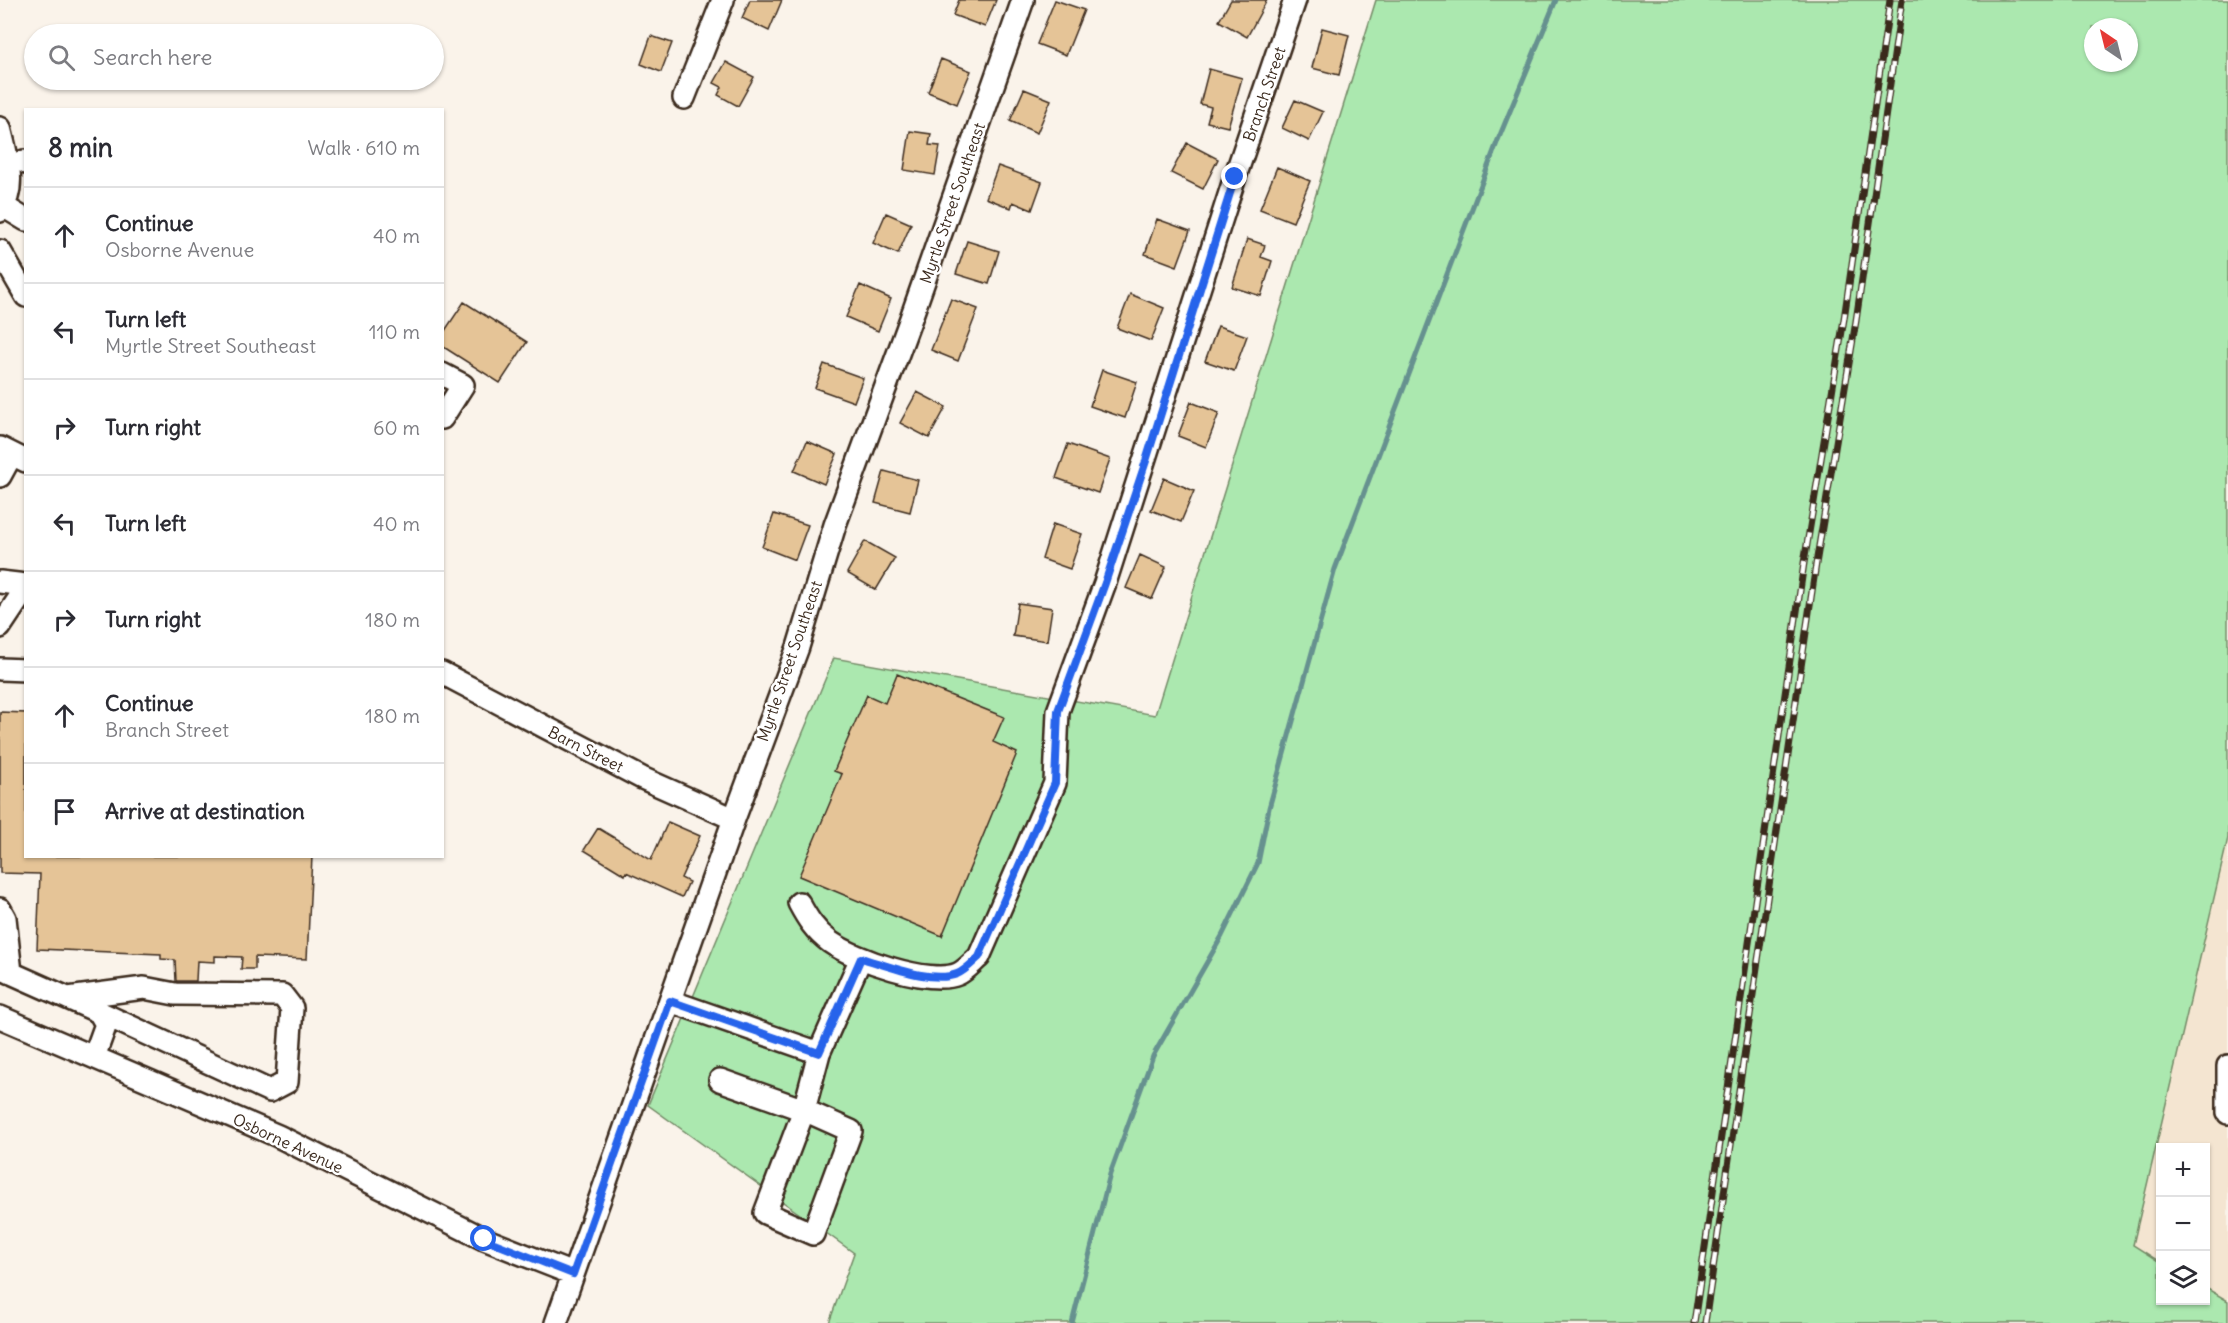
<!DOCTYPE html>
<html lang="en">
<head>
<meta charset="utf-8">
<style>
  :root { --surface:#fff; --page:#f7f7f7; --text:#2b2b33; --muted:#7c7c81; --line:#e1e1e2 }
  body { margin:0; font-family:Delius,sans-serif; background:var(--page); color:var(--text) }
  .controls { position:absolute; right:18px; bottom:18px; display:grid; overflow:hidden; border-radius:0px; box-shadow:0 2px 4px #0004 }
  .controls button { width:54px; height:54px; display:grid; place-items:center; padding:0; border:0; border-bottom:2px solid var(--line); background:var(--surface); color:var(--text); font:30px sans-serif }
  .compass { position:absolute; left:2084px; top:18px; width:54px; height:54px; border-radius:50%; background:var(--surface); box-shadow:0 2px 4px #0004; rotate:325deg }
  .stop { position:absolute; width:18px; height:18px; margin:-14px; border:4px solid #2563eb; border-radius:50%; background:#fff }
  .stop.end { background:#2563eb; border-color:#fff; box-shadow:0 2px 6px #0008 }
  .list { margin:0; padding:0; list-style:none }
  h2 { display:flex; justify-content:space-between; align-items:center; height:78px; margin:0; padding:0 24px; font-size:26px }
  h2 small { font-size:20px; font-weight:400; color:var(--muted) }
  .list li { display:grid; grid-template-columns:39px 1fr auto; gap:18px; align-items:center; box-sizing:border-box; height:96px; padding:0 24px; border-top:2px solid var(--line) }
  .list b { display:block; font-size:22px; white-space:nowrap }
  .list p { margin:0; font-size:20px; white-space:nowrap; color:var(--muted) }
  .list em { font-size:20px; font-style:normal; color:var(--muted) }
  .icon { flex:none; width:33px; height:33px; fill:none; stroke:currentColor; stroke-width:2; stroke-linecap:round; stroke-linejoin:round }
  .map { position:relative; flex:none; width:2228px; height:1323px; overflow:hidden }
  .search { position:absolute; background:var(--surface); box-shadow:0 2px 4px #0004; left:24px; top:24px; width:420px; height:66px; display:flex; align-items:center; gap:15px; box-sizing:border-box; padding:0 21px; border-radius:33px; color:var(--muted); font-size:22px }
  .panel { position:absolute; background:var(--surface); box-shadow:0 2px 4px #0004; left:24px; top:108px; width:420px; height:750px; border-radius:0px }
  .map>svg:first-child { display:block }
  .built { fill:#f4e5d1 }
  .green { fill:#abe8af; stroke:#738966; stroke-width:1.5; fill-rule:evenodd }
  .lines { fill:none; stroke-linecap:round; stroke-linejoin:round }
  .stream { stroke:#66918f; stroke-width:5 }
  .building { fill:#e5c497; stroke:#3b2a1e; stroke-width:1.5 }
  .minor-casing { stroke:#3b2a1e; stroke-width:26 }
  .minor { stroke:#fff; stroke-width:21 }
  .rail-casing { stroke:#3b2a1e; stroke-width:7 }
  .rail { stroke:#fff; stroke-width:4.5; stroke-dasharray:14; stroke-linecap:butt }
  .route { stroke:#2563eb; stroke-width:8 }
  .labels { text-anchor:middle; stroke-width:5; stroke-linejoin:round; paint-order:stroke }
  .street-label { font-size:16px; fill:#3b2a1e; stroke:#fff }
</style>
</head>
<body>
<div class="map">
<svg width="2228" height="1323" viewBox="0 0 2228 1323">
  <rect width="100%" height="100%" fill="#faf3ea"/>
  <filter id="ink" filterUnits="userSpaceOnUse"><feTurbulence type="fractalNoise" baseFrequency=".0167" numOctaves="2"/><feDisplacementMap in="SourceGraphic" scale="12" xChannelSelector="R" yChannelSelector="G"/><feConvolveMatrix kernelMatrix="1 2 1 2 8 2 1 2 1" color-interpolation-filters="sRGB"/></filter>
  <g filter="url(#ink)">
    <!-- built -->
    <path class="built" d="M2228,838V1301L2206,1288V1148H2160V1262L2132,1245Z"/>
    <!-- green -->
    <path class="green" d="M1376,0H2228V838L2133,1245L2160,1262V1300H2206V1288L2228,1301V1323H829L854,1253L648,1105L834,658L1155,715ZM2093,27H2129V63H2093Z"/>
    <g class="lines">
      <!-- stream -->
      <path class="stream" d="M1072,1323L1110,1174L1153,1056L1222,936L1258,863L1269,808L1335,569L1498,140L1556,0"/>
    </g>
    <!-- building -->
    <path class="building" d="M750,0H782L769,31L742,18Z
      M959,0H996L985,27L953,15Z
      M1055,0L1084,10L1066,55L1037,44Z
      M1231,0H1267L1247,37L1219,21Z
      M1322,28L1349,35L1339,75L1312,68Z
      M651,36L672,43L661,72L641,64Z
      M941,59L971,71L957,104L928,92Z
      M726,62L754,77L738,106L718,95L722,87L714,83Z
      M1209,69L1242,78L1228,127L1207,122L1211,107L1200,104Z
      M1024,89L1051,100L1037,133L1010,121Z
      M1295,100L1323,112L1309,141L1282,128Z
      M910,131L931,134L929,145L940,146L935,175L904,170Z
      M1187,143L1218,159L1203,189L1171,173Z
      M998,166L1042,182L1032,210L1013,202L1011,208L986,198Z
      M1277,167L1310,181L1293,222L1260,209Z
      M886,213L911,224L898,254L873,243Z
      M1157,219L1190,231L1177,266L1145,254Z
      M1247,239L1265,245L1261,257L1272,261L1261,296L1232,287Z
      M967,241L999,251L989,284L956,274Z
      M860,285L891,299L878,331L846,317Z
      M1130,294L1164,308L1151,341L1117,328Z
      M951,299L978,309L958,361L931,350Z
      M464,302L527,342L500,383L442,346V335Z
      M1218,326L1247,336L1234,371L1205,361Z
      M824,364L863,378L854,402L815,388Z
      M1102,370L1137,382L1125,418L1090,406Z
      M917,392L946,407L929,438L900,423Z
      M1191,402L1219,413L1206,447L1178,436Z
      M807,441L837,454L824,484L794,471Z
      M1068,444L1110,459L1098,493L1056,478Z
      M884,471L918,480L910,512L875,503Z
      M1164,478L1194,491L1181,522L1151,510Z
      M774,514L808,525L795,560L762,547Z
      M1053,524L1082,534L1070,569L1042,559Z
      M865,541L895,558L876,590L847,573Z
      M1140,555L1166,567L1152,599L1126,588Z
      M1018,603L1052,608L1047,641L1013,636Z
      M897,674L1004,717L993,742L1017,753L942,936L799,876L842,774L834,771L867,695L885,703Z
      M0,712L26,713V856H312L307,959L255,957V969H241L242,957L215,956V962L197,961L196,981H176L175,960L161,959V954L37,949L40,874L0,873Z
      M668,822L700,836L681,878L689,882L682,897L626,872L625,875L584,850L598,828L651,860Z"/>
    <g class="lines">
      <defs>
        <path id="minor" d="M684,98L723,0
          M0,128C6,153 18,188 0,211
          M24,161L26,163
          M3,206L26,220
          M0,251L26,296
          M442,374L463,385L442,418
          M0,448L26,461
          M0,476L12,454
          M0,582L26,585
          M0,627L26,588
          M0,669L26,670
          M442,673L642,778L734,819
          M799,903C807,918 815,931 830,942C854,959 930,986 958,974C965,971 973,962 979,957L1055,783L1058,711L1105,583L1235,177L1295,0
          M0,909L5,918L11,973
          M0,968L99,1012L106,1024L94,1057
          M68,998L144,988L175,994L282,995L292,1008L287,1082L270,1091L99,1012
          M670,1001L819,1053
          M0,1017L278,1136L484,1239L573,1274
          M2228,1066V1113
          M720,1080L804,1110L851,1131L813,1234L765,1213L804,1110L819,1053L861,958
          M556,1323L734,819L798,647L835,525L910,321L1023,0"/>
      </defs>
      <!-- minor casing -->
      <use href="#minor" class="minor-casing"/>
      <!-- minor -->
      <use href="#minor" class="minor"/>
      <defs>
        <path id="rail" d="M1694,1323L1804,563L1844,319L1890,0
          M1705,1323L1816,564L1856,321L1902,0"/>
      </defs>
      <!-- rail casing -->
      <use href="#rail" class="rail-casing"/>
      <!-- rail -->
      <use href="#rail" class="rail"/>
    </g>
  </g>
  <g class="lines" filter="url(#ink)">
    <!-- route -->
    <path class="route" d="M484,1239L573,1274L670,1001L819,1053L861,958C886,965 932,984 957,974C965,971 973,962 979,957L1055,783L1058,711L1105,583L1146,461L1235,177"/>
  </g>
  <g class="labels">
    <!-- street labels -->
    <g class="street-label">
      <text transform="translate(1264 94) rotate(-71)" y="6">Branch Street</text>
      <text transform="translate(952 203) rotate(-71)" y="6">Myrtle Street Southeast</text>
      <text transform="translate(789 661) rotate(-71)" y="6">Myrtle Street Southeast</text>
      <text transform="translate(586 749) rotate(27)" y="6">Barn Street</text>
      <text transform="translate(288 1143) rotate(25)" y="6">Osborne Avenue</text>
    </g>
  </g>
</svg>
<div class="controls">
<button>+</button>
<button>−</button>
<button><svg class="icon" aria-label="layers" viewBox="0 0 24 24"><path d="M12 4l9 5-9 5-9-5zM3 14l9 5 9-5"/></svg></button>
</div>
<svg class="compass" viewBox="-18 -18 36 36"><path d="M0-13l5 13h-10z" fill="#e53935"/><path d="M0 13l5-13h-10z" fill="#7c7c81"/></svg>
<div class="stop" style="left:484px;top:1239px"></div>
<div class="stop end" style="left:1235px;top:177px"></div>
<div class="search"><svg class="icon" aria-label="search" viewBox="0 0 24 24"><circle cx="10" cy="10" r="6"/><path d="M15 15l6 6"/></svg>Search here</div>
<section class="panel">
<h2>8 min<small>Walk · 610 m</small></h2>
<ul class="list">
<li><svg class="icon" aria-label="ahead" viewBox="0 0 24 24"><path d="M12 20V5M6 11l6-6 6 6"/></svg><div><b>Continue</b><p>Osborne Avenue</p></div><em>40 m</em></li>
<li><svg class="icon" aria-label="left" viewBox="0 0 24 24"><path d="M17 20v-9H6M10 6l-5 5 5 5"/></svg><div><b>Turn left</b><p>Myrtle Street Southeast</p></div><em>110 m</em></li>
<li><svg class="icon" aria-label="right" viewBox="0 0 24 24"><path d="M7 20v-9h11M14 6l5 5-5 5"/></svg><div><b>Turn right</b></div><em>60 m</em></li>
<li><svg class="icon" aria-label="left" viewBox="0 0 24 24"><path d="M17 20v-9H6M10 6l-5 5 5 5"/></svg><div><b>Turn left</b></div><em>40 m</em></li>
<li><svg class="icon" aria-label="right" viewBox="0 0 24 24"><path d="M7 20v-9h11M14 6l5 5-5 5"/></svg><div><b>Turn right</b></div><em>180 m</em></li>
<li><svg class="icon" aria-label="ahead" viewBox="0 0 24 24"><path d="M12 20V5M6 11l6-6 6 6"/></svg><div><b>Continue</b><p>Branch Street</p></div><em>180 m</em></li>
<li><svg class="icon" aria-label="arrive" viewBox="0 0 24 24"><path d="M6 21V4h12l-3 4 3 4H6"/></svg><div><b>Arrive at destination</b></div></li>
</ul>
</section>
</div>
</body>
</html>
